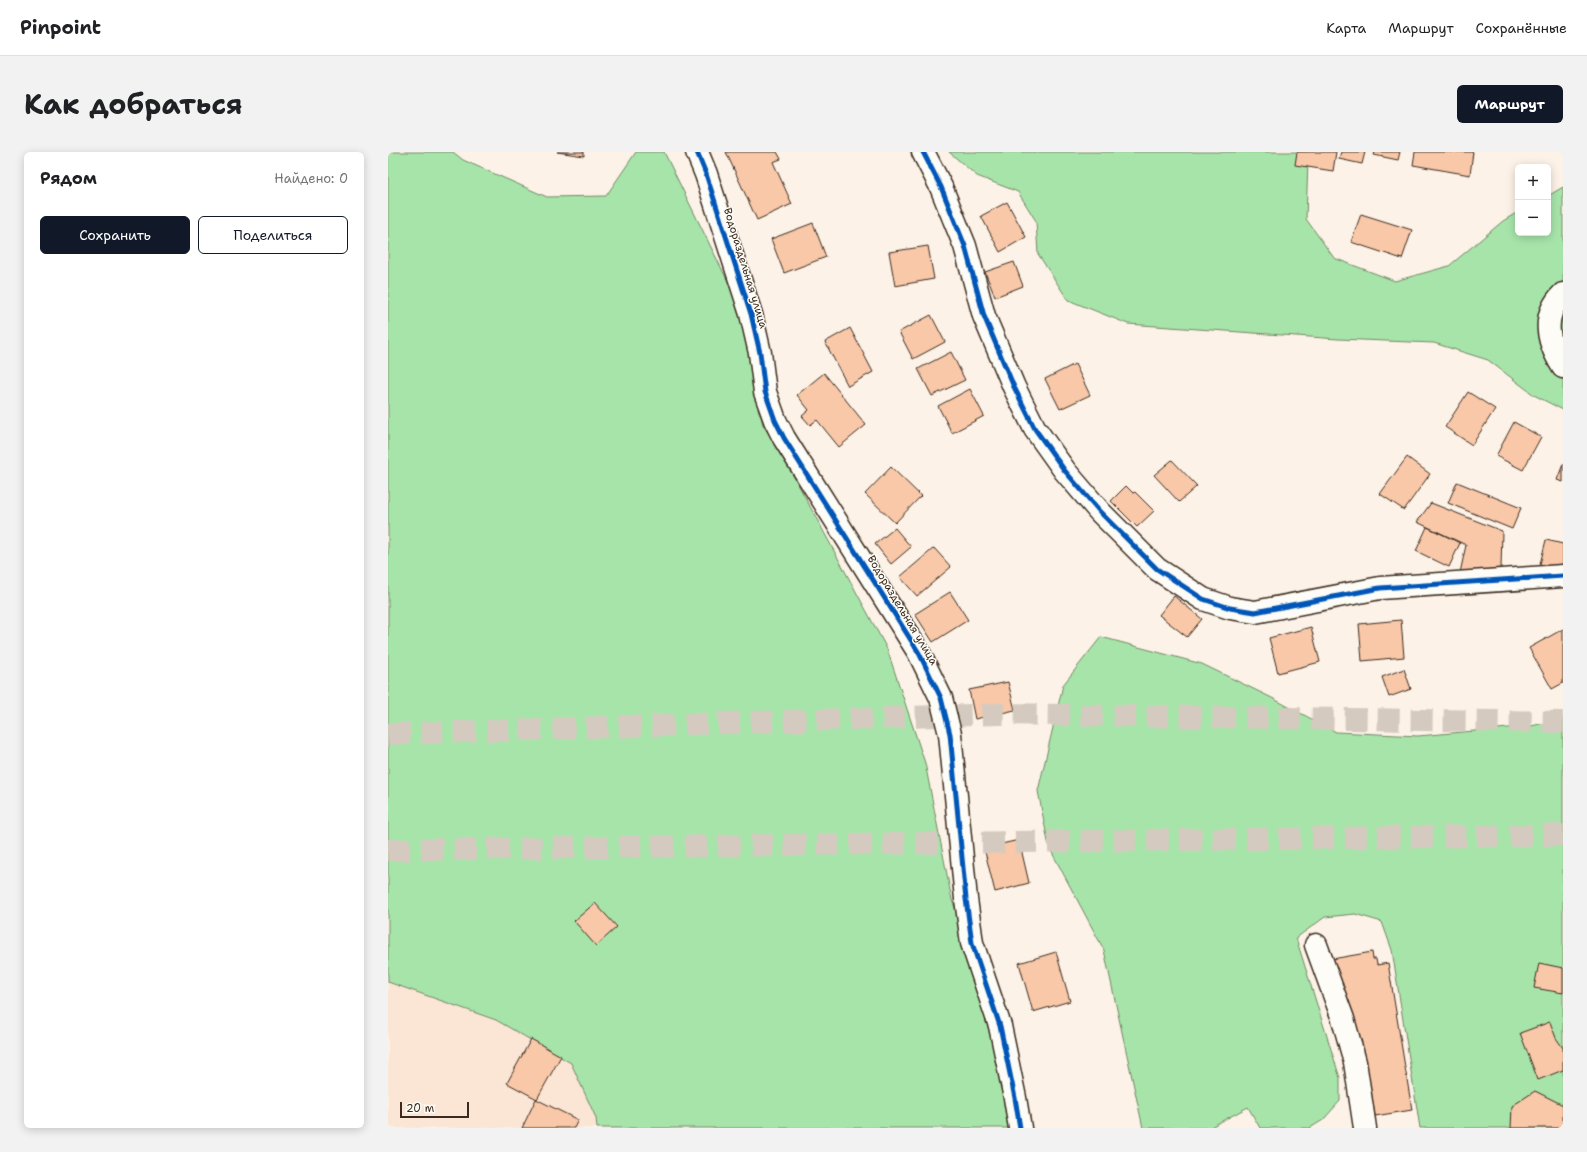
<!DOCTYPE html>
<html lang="ru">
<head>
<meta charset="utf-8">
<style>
  :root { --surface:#fff; --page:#f2f2f2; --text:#202124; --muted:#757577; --line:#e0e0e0; --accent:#111827 }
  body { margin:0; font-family:"Shantell Sans",sans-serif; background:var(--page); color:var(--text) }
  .controls { position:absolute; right:12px; top:12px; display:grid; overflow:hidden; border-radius:6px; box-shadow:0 2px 10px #0003 }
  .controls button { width:36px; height:36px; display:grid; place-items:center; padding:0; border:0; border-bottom:1px solid var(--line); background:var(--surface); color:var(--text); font:20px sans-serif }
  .scale { position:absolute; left:12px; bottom:10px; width:69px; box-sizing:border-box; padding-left:4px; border:2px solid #3b2a1e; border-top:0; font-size:11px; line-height:14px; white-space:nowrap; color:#3b2a1e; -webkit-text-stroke:3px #fdfcf7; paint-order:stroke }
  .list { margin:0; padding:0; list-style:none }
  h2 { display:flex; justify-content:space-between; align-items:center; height:52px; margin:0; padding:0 16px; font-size:17px }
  h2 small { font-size:13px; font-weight:400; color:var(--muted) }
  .actions { display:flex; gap:8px; padding:12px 16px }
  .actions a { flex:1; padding:9px 0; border:1px solid var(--accent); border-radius:6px; text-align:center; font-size:14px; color:var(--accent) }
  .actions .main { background:var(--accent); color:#fff }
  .map { position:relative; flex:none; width:1175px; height:976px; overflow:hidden; border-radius:6px }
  header { display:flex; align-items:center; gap:24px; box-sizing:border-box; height:56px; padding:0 20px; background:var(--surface); border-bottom:1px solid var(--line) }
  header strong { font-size:19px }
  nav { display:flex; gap:22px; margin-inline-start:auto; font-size:14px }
  .intro { display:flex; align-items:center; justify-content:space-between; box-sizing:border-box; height:96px; padding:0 24px }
  h1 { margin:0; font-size:28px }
  .button { padding:10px 18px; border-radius:6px; background:var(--accent); color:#fff; font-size:14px; font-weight:700 }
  main { display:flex; gap:24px; padding:0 24px }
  aside { flex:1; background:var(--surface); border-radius:6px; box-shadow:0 2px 10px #0003 }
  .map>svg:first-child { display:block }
  .built { fill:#fbe5d4 }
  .green { fill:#a7e4aa; stroke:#718764 }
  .building { fill:#f8c8a8; stroke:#3b2a1e }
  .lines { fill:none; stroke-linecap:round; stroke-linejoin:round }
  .major-tunnel { stroke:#d5cabf; stroke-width:22; stroke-dasharray:22 11; stroke-linecap:butt }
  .minor-casing { stroke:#3b2a1e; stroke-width:25 }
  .minor { stroke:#fdfcf7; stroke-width:22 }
  .cycleway-casing { stroke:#fdfcf7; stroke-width:8 }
  .cycleway { stroke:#0057b8; stroke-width:5 }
  .labels { text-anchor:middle; stroke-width:3; stroke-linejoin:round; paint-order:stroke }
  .street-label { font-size:11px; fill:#3b2a1e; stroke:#fdfcf7 }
</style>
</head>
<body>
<header>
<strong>Pinpoint</strong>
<nav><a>Карта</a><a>Маршрут</a><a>Сохранённые</a></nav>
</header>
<div class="intro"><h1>Как добраться</h1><a class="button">Маршрут</a></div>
<main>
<aside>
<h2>Рядом<small>Найдено: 0</small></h2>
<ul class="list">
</ul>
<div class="actions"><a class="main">Сохранить</a><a>Поделиться</a></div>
</aside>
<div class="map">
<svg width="1175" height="976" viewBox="0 0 1175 976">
  <rect width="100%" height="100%" fill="#fcf2e7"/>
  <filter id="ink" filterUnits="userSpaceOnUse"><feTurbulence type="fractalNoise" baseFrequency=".025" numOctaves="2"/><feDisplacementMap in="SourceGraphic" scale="8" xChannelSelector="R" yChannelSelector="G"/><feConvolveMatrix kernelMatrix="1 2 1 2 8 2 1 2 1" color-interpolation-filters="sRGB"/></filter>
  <g filter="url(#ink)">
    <!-- built -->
    <path class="built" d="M0,830L108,868L183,911L208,966L209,976H0Z"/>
    <!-- green -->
    <path class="green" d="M0,0H65L75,8L159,45L218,44L248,0H276L356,162L365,230L375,273L398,310L499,497L537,611L564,748L608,858L634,976H209L208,966L183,911L108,868L0,830Z
      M561,0H918L920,9L918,67L946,106L1007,129L1061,114L1115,69L1130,60V81H1160V44L1175,35V258L1146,243L1100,208L1046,191L950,187L740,172L680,148L650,102L648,69L630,40L589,24Z
      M713,485L814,512L884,546L948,580L1030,584L1143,574L1175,567V976H1032L1004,798L994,770L967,762L937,765L908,786L952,926V949L935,968L922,976H872L860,955L821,976H755L716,798L661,695L650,639L675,533Z"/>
    <!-- building -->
    <path class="building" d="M169,0H196V4Z
      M338,0H389L393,7L385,10L404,52L369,68Z
      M909,0H948L945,19L907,13Z
      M953,0H977L974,12L951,7Z
      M987,0H1012L1010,8L986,3Z
      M1027,0H1085L1082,23L1025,13Z
      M619,50L638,85L612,100L593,64Z
      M973,62L1024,78L1014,107L963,90Z
      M425,71L438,105L396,121L383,87Z
      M540,94L546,127L507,134L501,100Z
      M626,110L635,134L607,145L597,120Z
      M543,163L557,190L525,207L511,180Z
      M462,176L485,220L460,234L437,190Z
      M563,200L577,228L544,244L530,217Z
      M687,212L702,243L672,257L657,227Z
      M436,221L478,273L451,295L429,268L422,273L414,264L421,258L409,243Z
      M582,237L596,264L564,281L550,254Z
      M1080,240L1107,257L1084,293L1057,275Z
      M1126,270L1153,285L1135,318L1108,304Z
      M1019,305L1042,322L1016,358L992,342Z
      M784,308L809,334L791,350L766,323Z
      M1175,312V330L1169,328Z
      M503,315L533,344L507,371L477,342Z
      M1069,330L1133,356L1124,377L1060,351Z
      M738,334L745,341L747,340L766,359L749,375L723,349Z
      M1043,351L1114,379L1113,416L1072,421L1078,393L1029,370Z
      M1039,375L1072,391L1061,415L1028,399Z
      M507,376L523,395L503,412L487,392Z
      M1158,388L1175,392V418L1152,412Z
      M546,396L563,415L529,444L512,425Z
      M562,440L580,468L545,490L527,462Z
      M786,444L814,467L799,485L771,463Z
      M1013,468L1016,505L974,509L971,472Z
      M923,475L932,510L890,521L881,486Z
      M1175,477V531L1164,537L1141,496Z
      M1016,517L1023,537L1001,545L994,525Z
      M620,530L627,558L587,567L581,538Z
      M631,688L641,731L607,740L596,696Z
      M207,751L229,775L208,794L186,769Z
      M668,800L682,849L645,860L631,811Z
      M984,800L985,807H988L989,813L1000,811L1024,958L987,964L979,915L972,916L944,807Z
      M1151,811L1175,816V841L1146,836Z
      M1162,870L1168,886L1175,896V918L1150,928L1132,881Z
      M143,887L173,904L149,947L119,931Z
      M1147,939L1175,953V976H1123L1124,954Z
      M148,947L190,968L186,976H134Z"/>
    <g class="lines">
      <!-- major-tunnel -->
      <path class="major-tunnel" d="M0,582L613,562L1175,570
        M0,698L1175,683"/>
      <defs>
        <path id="minor" d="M309,0L318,22L363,162L372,201L377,240L387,268L396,286L531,501L553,546L562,582L578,747L584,791L612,874L627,946L632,976
          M535,0L553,35L577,94L596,164L626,235L647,277L677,319L712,360L769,417L815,447L842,456L867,460L992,436L1175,424
          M1175,142C1152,165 1160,191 1175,215
          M928,793L955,867L967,910L977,976"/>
      </defs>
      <!-- minor casing -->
      <use href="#minor" class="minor-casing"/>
      <!-- minor -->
      <use href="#minor" class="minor"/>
      <defs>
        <path id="cycleway" d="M309,0L318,22L363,162L372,201L377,240L387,268L396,286L531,501L553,546L562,582L578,747L584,791L612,874L627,946L632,976
          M535,0L553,35L577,94L596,164L626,235L647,277L677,319L712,360L769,417L815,447L842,456L867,460L992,436L1175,424"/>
      </defs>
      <!-- cycleway casing -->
      <use href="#cycleway" class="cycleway-casing"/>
      <!-- cycleway -->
      <use href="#cycleway" class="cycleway"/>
    </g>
  </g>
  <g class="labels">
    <!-- street labels -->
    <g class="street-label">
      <text transform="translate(358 116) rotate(73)" y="4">Водораздельная улица</text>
      <text transform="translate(515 458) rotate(59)" y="4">Водораздельная улица</text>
    </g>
  </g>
</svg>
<div class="controls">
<button>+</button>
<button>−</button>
</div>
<div class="scale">20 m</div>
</div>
</main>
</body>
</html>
